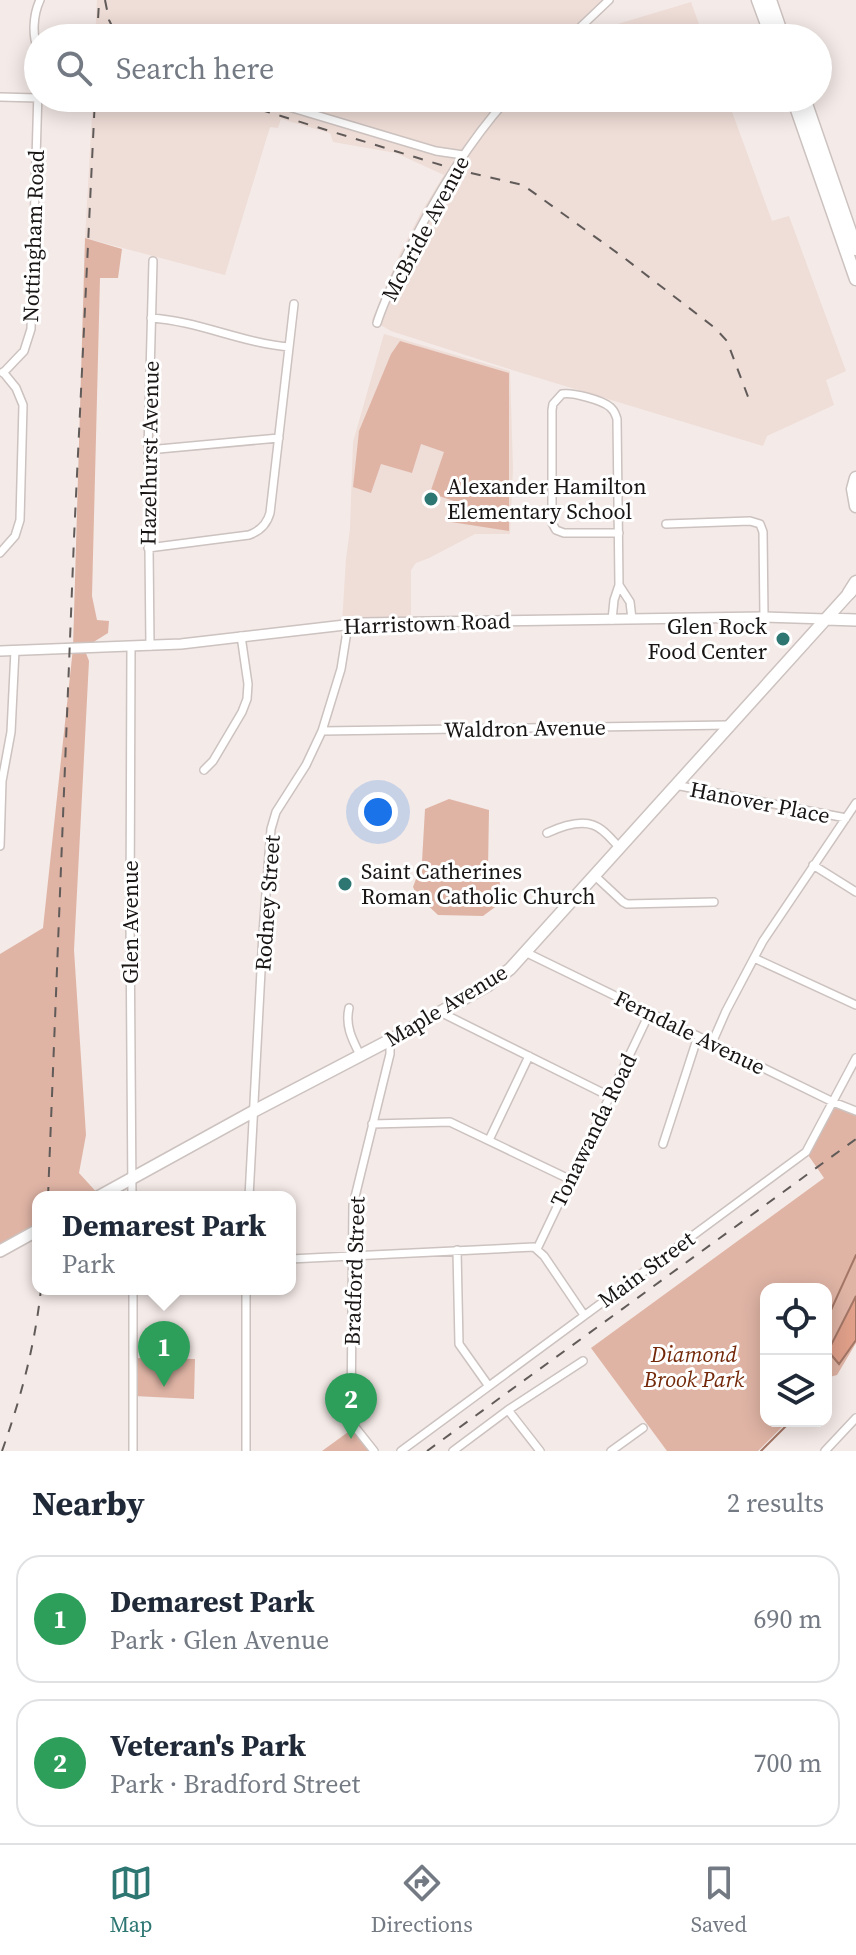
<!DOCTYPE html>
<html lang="en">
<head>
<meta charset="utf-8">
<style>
  :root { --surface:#fff; --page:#f6f6f7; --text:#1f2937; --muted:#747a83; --line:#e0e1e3; --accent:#2d7672 }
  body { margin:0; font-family:"Source Serif 4",serif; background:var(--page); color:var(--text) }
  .controls { position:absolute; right:24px; bottom:24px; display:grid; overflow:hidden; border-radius:16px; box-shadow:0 4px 20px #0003 }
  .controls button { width:72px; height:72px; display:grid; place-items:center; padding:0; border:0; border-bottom:2px solid var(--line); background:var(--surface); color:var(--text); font:40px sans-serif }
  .you { position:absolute; left:378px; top:812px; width:28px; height:28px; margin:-20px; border:6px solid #fff; border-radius:50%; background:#1a73e8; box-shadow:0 0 0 12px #1a73e833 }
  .badge { display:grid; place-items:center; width:52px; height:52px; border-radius:50%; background:var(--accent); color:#fff; font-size:26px; font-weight:700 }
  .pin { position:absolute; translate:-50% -66px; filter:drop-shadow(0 2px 4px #0008) }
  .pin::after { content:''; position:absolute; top:42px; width:28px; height:24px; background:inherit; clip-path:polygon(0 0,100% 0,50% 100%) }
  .popup { position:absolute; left:32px; top:1191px; width:264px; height:104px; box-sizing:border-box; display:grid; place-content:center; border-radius:16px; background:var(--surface); filter:drop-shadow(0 2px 6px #0005); font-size:26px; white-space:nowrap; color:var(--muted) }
  .popup b { font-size:30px; color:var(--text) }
  .popup::after { content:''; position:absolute; left:50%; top:100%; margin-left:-16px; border:16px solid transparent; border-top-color:var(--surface) }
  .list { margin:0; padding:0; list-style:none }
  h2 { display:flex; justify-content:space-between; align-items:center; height:104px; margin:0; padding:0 32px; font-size:34px }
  h2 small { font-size:26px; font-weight:400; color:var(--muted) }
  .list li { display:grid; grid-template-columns:52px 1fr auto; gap:24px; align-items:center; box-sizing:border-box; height:128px; margin:0 16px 16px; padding:0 16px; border:2px solid var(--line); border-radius:24px }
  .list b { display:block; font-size:30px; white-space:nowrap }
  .list p { margin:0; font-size:26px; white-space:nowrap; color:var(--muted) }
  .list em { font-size:26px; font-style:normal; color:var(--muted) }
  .icon { flex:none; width:44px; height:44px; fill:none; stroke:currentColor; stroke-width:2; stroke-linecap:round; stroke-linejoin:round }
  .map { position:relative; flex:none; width:856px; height:1451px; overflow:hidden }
  .search { position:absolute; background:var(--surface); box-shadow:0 4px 20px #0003; left:24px; right:24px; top:24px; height:88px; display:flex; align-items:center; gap:20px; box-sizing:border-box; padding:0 28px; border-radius:44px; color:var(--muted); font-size:30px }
  .sheet { height:392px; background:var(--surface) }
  nav { display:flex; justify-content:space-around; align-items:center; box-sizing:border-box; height:112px; border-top:2px solid var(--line); background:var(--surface); font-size:22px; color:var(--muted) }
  nav a { display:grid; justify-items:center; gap:4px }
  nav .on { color:var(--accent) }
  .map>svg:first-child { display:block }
</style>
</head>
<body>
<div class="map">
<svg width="856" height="1451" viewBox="0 0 856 1451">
  <rect width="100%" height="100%" fill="#f4eae7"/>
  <path fill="#efddd7" d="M97 0H611L563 38H95Z
    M691 2 704 38H591L601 29Z
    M93 98H727L772 221 789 216 846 371 826 380 834 405 767 436 763 446 509 369 391 331 372 320 400 253 422 211 444 175 396 153 333 142 330 133 281 119 278 128 270 127 225 275 85 238Z
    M384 334 510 371 513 469 510 534H475L429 558 416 563 411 570V622L342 625 346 559 350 529 353 442Z"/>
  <path fill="#dfb4a5" d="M85 238 122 249 118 278H100L92 596 97 620 109 621 108 633 84 648 89 661 74 950 86 1135 79 1173 100 1196 38 1197V1230L0 1247V954L43 928 73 648Z
    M400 341 509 373V531L451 522 457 502 430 493 444 452 421 444 412 473 381 464 371 493 353 487 359 431 391 354Z
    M449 799 489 810 488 869 499 873 500 886 510 896 483 916 438 915 417 895 413 887 416 879H421L425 809Z
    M833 1102 856 1112V1343L837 1375 826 1378V1289H766V1421H788L758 1451H667L591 1348 824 1178 806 1152Z
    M134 1358 195 1359 194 1399 134 1396Z
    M355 1427 374 1451H322Z"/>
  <path fill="#df9f89" stroke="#a37666" stroke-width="2" d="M856 1296V1340L839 1364 828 1351Z"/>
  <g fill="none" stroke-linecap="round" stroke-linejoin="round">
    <path stroke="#a37666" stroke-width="2" d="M826 1321 856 1255
      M761 1451 791 1421"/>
    <defs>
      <path id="minor" d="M569 38 609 0
        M38 50C32 35 33 15 40 0
        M0 97 38 98
        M259 98 436 151 463 155
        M151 318C198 321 242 343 289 347
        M377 323C384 301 394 281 404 260 432 202 465 146 508 98
        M3 373 24 351 31 329 38 91
        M148 450 279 438
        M666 524 750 521 760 524 763 532 764 617
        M619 533H564L556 530 552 523V410L553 404 562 394C572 392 602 400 610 407 615 411 615 414 617 419L619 585 630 602 632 619
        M148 548 249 535C260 531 267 524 270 513L294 304
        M0 553 15 536 20 520 23 405 16 388 3 372
        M612 620 614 600 619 585
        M150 646 148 450 153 261
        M131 647 130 921 132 1197
        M322 731 729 725
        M204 770 213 761 242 712 247 699 248 684 241 636
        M675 785 846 818
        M547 833C560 827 579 820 593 825 603 828 612 840 619 847
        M0 846 2 781 11 732 15 650
        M813 865 856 892
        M594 875 623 902 627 904 714 902
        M525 952 833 1102 856 1111
        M754 958 856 1005
        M349 1008C345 1026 352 1039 360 1055
        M440 1012 609 1096
        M712 1043 726 1011 763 941 856 803
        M372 1124 450 1122 569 1179
        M489 1140 529 1056
        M663 1144 698 1036
        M249 1197 263 933 271 829 276 812 306 765 322 731 341 669 348 625
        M537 1249 650 1012
        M457 1250 459 1344 488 1385
        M290 1259 534 1247 544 1256 584 1315
        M133 1289V1451
        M508 1410 540 1451
        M246 1451V1289
        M374 1451 355 1427 351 1416 353 1205 390 1054V1040
        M401 1451 806 1152 856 1058
        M453 1451 508 1410 583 1361
        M611 1451 643 1428
        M825 1451 856 1418"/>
      <path id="tertiary" d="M0 651 181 644 362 623 764 617 826 619"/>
      <path id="primary" d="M826 619 856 620
        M98 1197 254 1111 390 1040 487 986 510 969 853 589
        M0 1251 38 1230"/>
      <path id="trunk" d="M758 0 772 38
        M770 0 783 38
        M793 98 856 279
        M804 98 856 249
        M856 478 853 489 856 506
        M849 593 856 582"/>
    </defs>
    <use href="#minor" stroke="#ccc2bf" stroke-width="10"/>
    <use href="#tertiary" stroke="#ccc2bf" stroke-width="12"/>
    <use href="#primary" stroke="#ccc2bf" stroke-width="14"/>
    <use href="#trunk" stroke="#ccc2bf" stroke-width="15"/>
    <use href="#minor" stroke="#fff" stroke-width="7"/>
    <use href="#tertiary" stroke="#fff" stroke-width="9"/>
    <use href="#primary" stroke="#fff" stroke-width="11"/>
    <use href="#trunk" stroke="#fff" stroke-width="12"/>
    <path stroke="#605b59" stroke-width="2" stroke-dasharray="10 10" stroke-linecap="butt" d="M105 0 109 20 118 38
      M97 38 99 2
      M222 98 454 169 523 185 623 257 715 328 727 341 750 402
      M48 1197 74 538 95 98
      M2 1451C21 1398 35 1345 41 1289
      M427 1451 856 1139"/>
  </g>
  <g fill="#2d7672" stroke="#fff" stroke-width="3">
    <circle cx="431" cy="499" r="8"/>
    <circle cx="783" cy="639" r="8"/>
    <circle cx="345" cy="884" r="8"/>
  </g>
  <g text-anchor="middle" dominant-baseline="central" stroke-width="6" stroke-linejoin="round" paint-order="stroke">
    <g font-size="22" fill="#181514" stroke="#fff">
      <text transform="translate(425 228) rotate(-62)">McBride Avenue</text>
      <text transform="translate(33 236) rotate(-88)">Nottingham Road</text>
      <text transform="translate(149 453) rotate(-89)">Hazelhurst Avenue</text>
      <text transform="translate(427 623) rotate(-2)">Harristown Road</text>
      <text transform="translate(525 728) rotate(-1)">Waldron Avenue</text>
      <text transform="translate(760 802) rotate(11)">Hanover Place</text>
      <text transform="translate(267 903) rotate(-86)">Rodney Street</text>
      <text transform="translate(130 922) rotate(-90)">Glen Avenue</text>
      <text transform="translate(446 1005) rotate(-31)">Maple Avenue</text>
      <text transform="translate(690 1032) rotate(26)">Ferndale Avenue</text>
      <text transform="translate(593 1130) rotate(-64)">Tonawanda Road</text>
      <text transform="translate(646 1269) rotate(-36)">Main Street</text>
      <text transform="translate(354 1271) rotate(-88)">Bradford Street</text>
    </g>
    <g font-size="22" fill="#181514" stroke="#fff" text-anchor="start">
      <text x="447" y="486">Alexander Hamilton<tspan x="447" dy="25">Elementary School</tspan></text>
      <text x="767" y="626" text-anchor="end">Glen Rock<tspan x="767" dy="25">Food Center</tspan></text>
      <text x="361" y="871">Saint Catherines<tspan x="361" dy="25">Roman Catholic Church</tspan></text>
    </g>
    <g font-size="22" font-style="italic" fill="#732809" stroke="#fff">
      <text x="694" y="1354">Diamond<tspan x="694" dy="25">Brook Park</tspan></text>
    </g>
  </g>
</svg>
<div class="controls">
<button><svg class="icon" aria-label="locate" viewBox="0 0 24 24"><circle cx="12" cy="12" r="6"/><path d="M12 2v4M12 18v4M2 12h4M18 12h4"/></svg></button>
<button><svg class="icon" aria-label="layers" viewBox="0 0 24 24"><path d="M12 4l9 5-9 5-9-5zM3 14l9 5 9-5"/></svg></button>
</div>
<div class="you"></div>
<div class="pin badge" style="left:164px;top:1387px;background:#2e9e5b">1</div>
<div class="popup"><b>Demarest Park</b>Park</div>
<div class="pin badge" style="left:351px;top:1439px;background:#2e9e5b">2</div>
<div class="search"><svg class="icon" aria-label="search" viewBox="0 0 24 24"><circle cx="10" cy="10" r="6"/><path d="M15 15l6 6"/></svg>Search here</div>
</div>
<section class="sheet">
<h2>Nearby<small>2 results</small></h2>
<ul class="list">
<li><span class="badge" style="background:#2e9e5b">1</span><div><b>Demarest Park</b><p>Park · Glen Avenue</p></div><em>690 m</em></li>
<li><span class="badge" style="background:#2e9e5b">2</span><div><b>Veteran's Park</b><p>Park · Bradford Street</p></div><em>700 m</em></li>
</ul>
</section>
<nav>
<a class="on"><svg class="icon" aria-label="map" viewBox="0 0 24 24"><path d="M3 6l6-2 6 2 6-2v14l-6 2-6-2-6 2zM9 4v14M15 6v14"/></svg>Map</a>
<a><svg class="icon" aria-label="directions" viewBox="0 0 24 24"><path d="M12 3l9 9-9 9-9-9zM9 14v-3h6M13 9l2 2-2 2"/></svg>Directions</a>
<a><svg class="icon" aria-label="saved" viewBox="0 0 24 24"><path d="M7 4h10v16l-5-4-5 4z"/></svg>Saved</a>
</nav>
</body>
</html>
